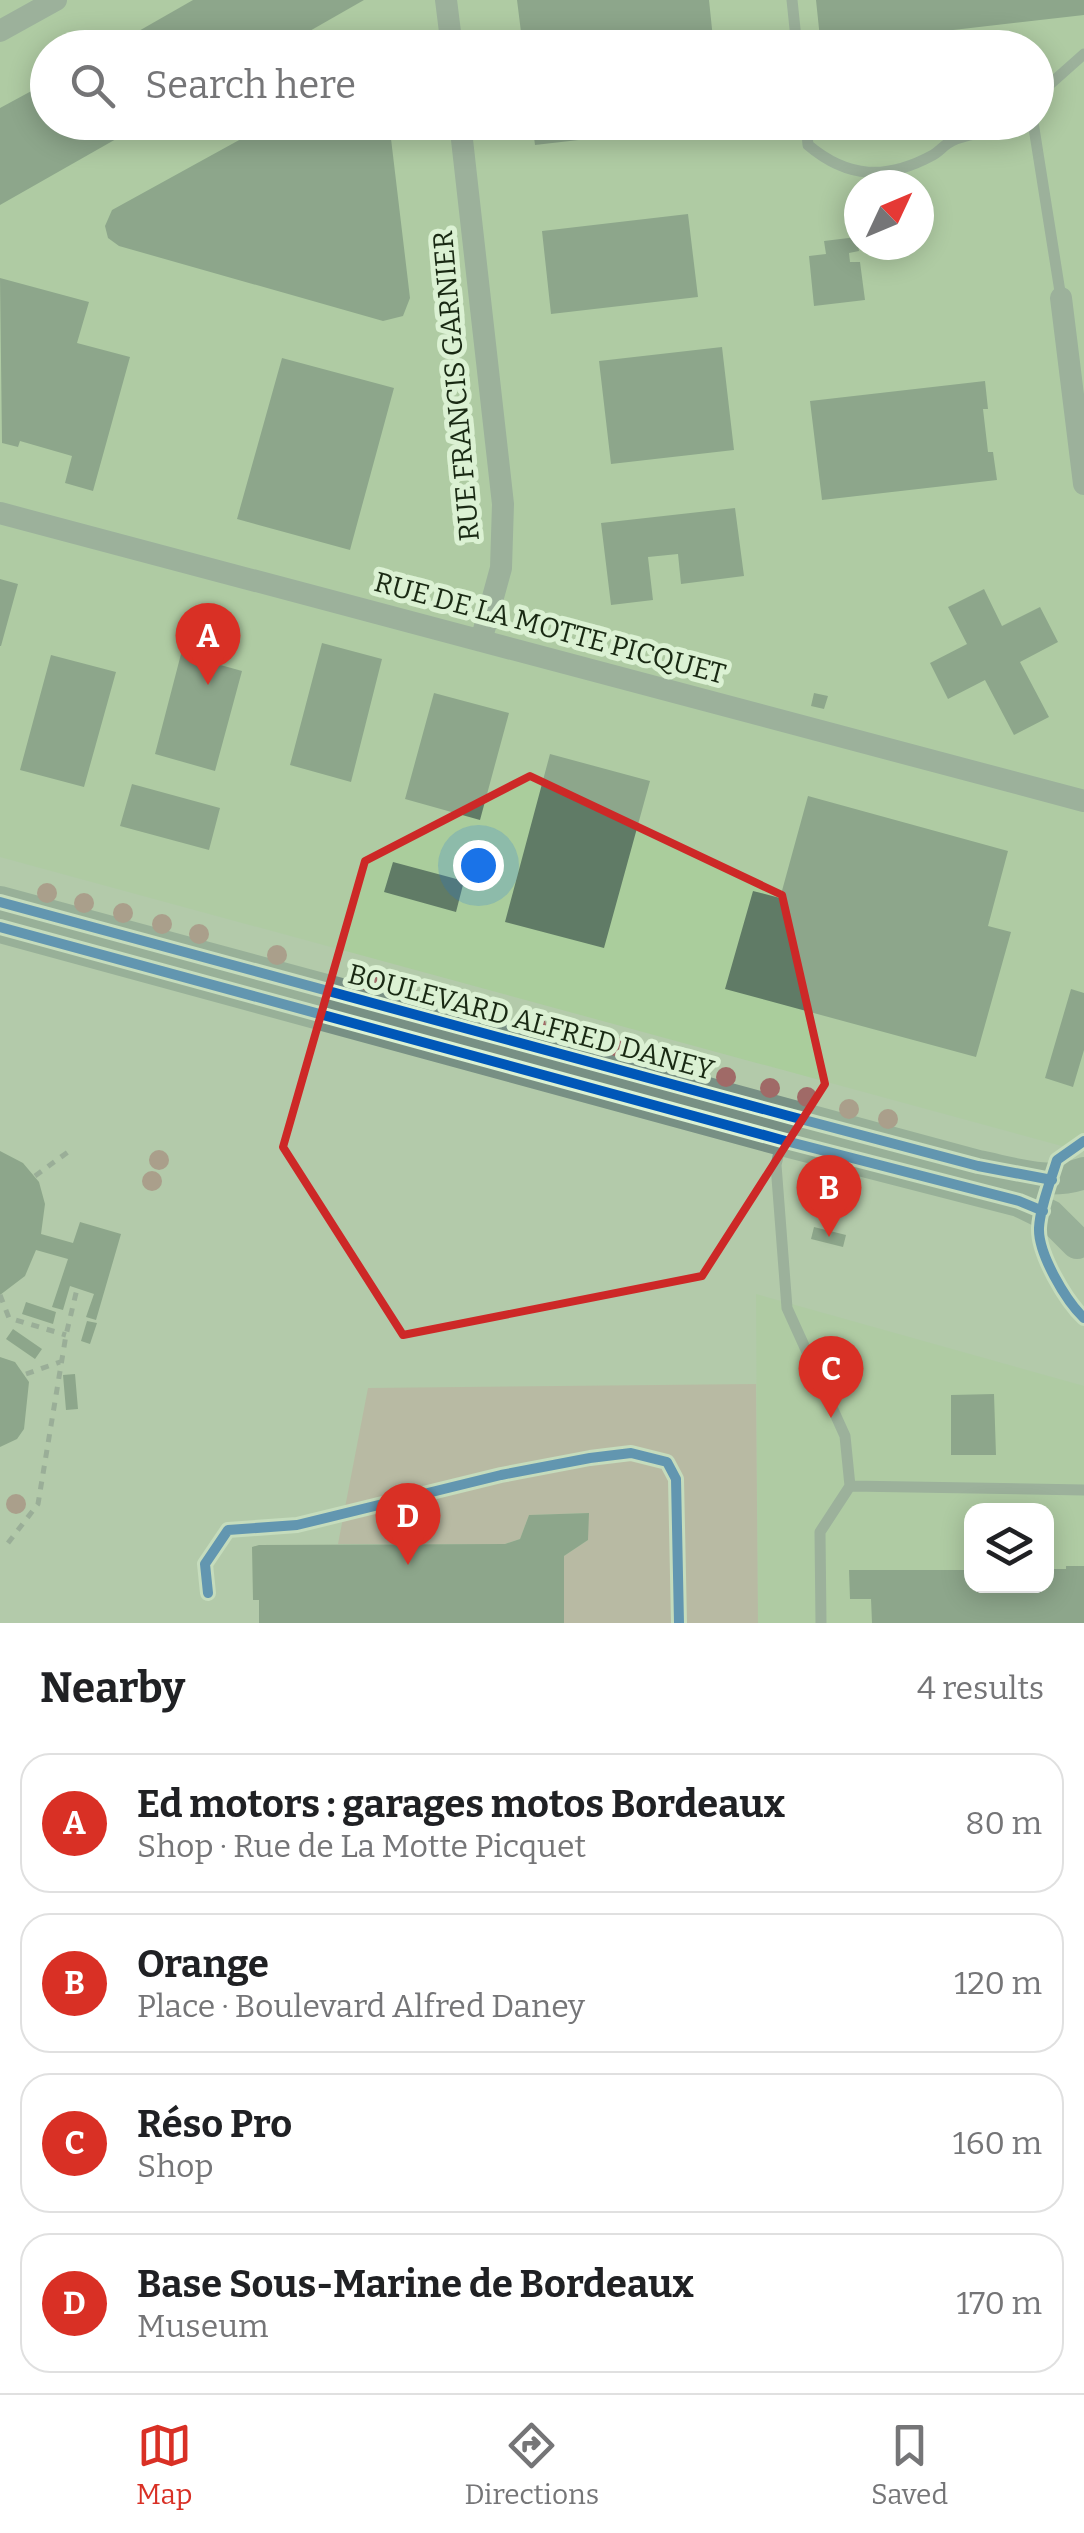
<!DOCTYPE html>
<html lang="en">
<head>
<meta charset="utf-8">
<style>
  :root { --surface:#fff; --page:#f2f2f2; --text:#202124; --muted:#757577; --line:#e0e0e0; --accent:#d93025 }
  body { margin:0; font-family:Bitter,serif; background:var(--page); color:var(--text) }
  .controls { position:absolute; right:30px; bottom:30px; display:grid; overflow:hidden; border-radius:20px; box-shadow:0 5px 25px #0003 }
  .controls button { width:90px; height:90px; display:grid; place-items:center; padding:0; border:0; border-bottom:2px solid var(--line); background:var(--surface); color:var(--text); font:50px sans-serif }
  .compass { position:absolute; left:844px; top:170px; width:90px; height:90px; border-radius:50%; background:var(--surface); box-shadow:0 5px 25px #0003; rotate:46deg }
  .you { position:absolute; left:478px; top:865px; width:35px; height:35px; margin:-25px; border:8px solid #fff; border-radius:50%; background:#1a73e8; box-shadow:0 0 0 15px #1a73e833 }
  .badge { display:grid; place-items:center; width:65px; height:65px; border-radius:50%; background:var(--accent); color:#fff; font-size:32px; font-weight:700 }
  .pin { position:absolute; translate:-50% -82px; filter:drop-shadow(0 2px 5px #0008) }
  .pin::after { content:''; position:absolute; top:52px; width:35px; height:30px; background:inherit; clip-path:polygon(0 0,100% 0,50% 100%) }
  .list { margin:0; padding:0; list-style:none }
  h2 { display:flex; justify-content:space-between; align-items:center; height:130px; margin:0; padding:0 40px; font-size:42px }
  h2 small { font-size:32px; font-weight:400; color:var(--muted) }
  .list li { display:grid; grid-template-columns:65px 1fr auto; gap:30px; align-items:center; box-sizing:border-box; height:140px; margin:0 20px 20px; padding:0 20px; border:2px solid var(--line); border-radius:30px }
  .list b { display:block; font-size:38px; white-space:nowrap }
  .list p { margin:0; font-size:32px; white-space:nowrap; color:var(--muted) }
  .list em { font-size:32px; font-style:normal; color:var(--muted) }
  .icon { flex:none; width:55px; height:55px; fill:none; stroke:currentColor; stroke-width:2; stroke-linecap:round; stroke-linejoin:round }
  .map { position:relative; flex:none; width:1084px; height:1623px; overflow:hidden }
  .search { position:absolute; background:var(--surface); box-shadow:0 5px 25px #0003; left:30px; right:30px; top:30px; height:110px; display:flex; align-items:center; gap:25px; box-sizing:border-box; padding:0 35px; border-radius:55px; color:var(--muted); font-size:38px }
  .sheet { height:770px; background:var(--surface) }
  nav { display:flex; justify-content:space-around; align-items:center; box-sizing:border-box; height:140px; border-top:2px solid var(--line); background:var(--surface); font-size:28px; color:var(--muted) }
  nav a { display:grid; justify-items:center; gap:5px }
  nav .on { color:var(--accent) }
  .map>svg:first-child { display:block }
</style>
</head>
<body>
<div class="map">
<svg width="1084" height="1623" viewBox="0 0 1084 1623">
  <rect width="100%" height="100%" fill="#b3caaa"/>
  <path fill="#aacd9c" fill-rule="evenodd" d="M0 0H1084V1152L0 857ZM48 48H1036V122H48ZM859 185H919V245H859Z
    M756 1294 1084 1386V1623H758ZM972 1510H1046V1586H972Z"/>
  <path fill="#bfa79b" d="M756 1384 758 1623H564V1556L588 1540V1513L529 1515 520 1539 505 1544H338L368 1388Z"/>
  <path fill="#607b66" d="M193 0H364L280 48H109Z
    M517 0H709L714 48H523Z
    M816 0H1084V15L910 35 911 48H821Z
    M48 82V122H146L0 205V108Z
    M272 122H389L410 298 403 316 383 321 119 246 108 238 105 226 112 210Z
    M532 122H709V125L535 145Z
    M688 214 698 297 551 314 542 231Z
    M857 237 859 251 849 253 850 262H860L865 300 814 306 809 256 826 254 824 241Z
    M0 278 89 302 77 343 130 357 93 491 65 483 72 456 20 441 18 447 2 443Z
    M722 347 734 450 611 464 599 361Z
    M282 358 394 388 350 550 237 519Z
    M985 381 988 409H983L988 452H993L997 480 822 500 810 401Z
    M735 508 744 576 681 584 678 554 648 557 653 600 611 605 601 523Z
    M0 579 18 584 1 646H0Z
    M984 589 1002 626 1040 607 1058 642 1020 662 1049 717 1014 735 985 680 948 699 930 663 967 644 948 607Z
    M322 643 382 659 351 782 290 765Z
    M181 654 242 671 215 771 155 754Z
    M51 655 116 672 84 787 20 770Z
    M434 693 509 713 480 820 405 799Z
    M814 693 828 696 824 709 811 706Z
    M550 754 650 781 604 948 505 922Z
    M132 784 220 808 209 850 120 826Z
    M808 796 1008 851 988 926 1011 932 976 1057 725 989 753 891 780 898Z
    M393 862 464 881 456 912 384 892Z
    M1071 989 1084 993V1050L1073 1087 1045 1078Z
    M0 1151 23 1163 39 1182 45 1204 41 1234 73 1243 80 1222 121 1234 96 1320 86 1317 94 1294 70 1286 63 1310 52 1307 68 1259 36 1250 25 1276 0 1295Z
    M814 1227 846 1235 843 1247 811 1239Z
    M26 1302 56 1312 53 1324 22 1314Z
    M87 1321 97 1323 90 1344 81 1341Z
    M13 1329 42 1349 35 1359 6 1339Z
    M0 1357 15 1362 29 1382 24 1429 17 1439 0 1447Z
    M75 1374 78 1409 66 1410 63 1375Z
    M994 1394 996 1455H951V1395Z
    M589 1513 588 1540 564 1556V1623H259V1600H253L252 1547 259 1545 505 1544 520 1539 529 1515Z
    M1066 1566H1084V1623H872L871 1599H850L849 1570H972V1586H1046V1569H1066Z"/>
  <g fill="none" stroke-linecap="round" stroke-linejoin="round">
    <path stroke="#7d8d83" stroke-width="5" stroke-dasharray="8 8" stroke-linecap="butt" d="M35 1176 72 1149
      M0 1295 9 1318 66 1335
      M26 1374 60 1362
      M8 1543 38 1504 66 1335 77 1289"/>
    <path stroke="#80938b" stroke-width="11" d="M792 0 797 48
      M1036 108 1048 86 1084 54
      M806 122 808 145C848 179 887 180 933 155 940 151 945 144 952 141 973 130 1000 134 1021 122
      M1033 122 1061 298
      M781 1144 776 1165 787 1308 845 1436 850 1486 820 1532 821 1623
      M850 1486 1084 1490"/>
    <path stroke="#80938b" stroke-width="22" d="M446 0 452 48
      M0 31 56 0
      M460 122 503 504 501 568 481 641
      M1061 298 1084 484
      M0 513 1084 801"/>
    <path stroke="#789084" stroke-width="32" d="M0 902 978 1166C1014 1173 1049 1186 1084 1173
      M0 927 782 1140 1019 1201 1050 1216 1077 1243"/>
    <defs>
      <path id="cycleway" d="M0 902 789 1116 978 1166 1052 1180
        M0 927 782 1140 1019 1201 1043 1211
        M1084 1141 1057 1160C1051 1180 1040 1207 1039 1228 1038 1254 1066 1301 1084 1318
        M208 1593 205 1564 228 1530 297 1525 501 1475 590 1458 631 1453 667 1462 676 1479 679 1623"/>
    </defs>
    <use href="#cycleway" stroke="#dbf1d3" stroke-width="16"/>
    <use href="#cycleway" stroke="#0057b8" stroke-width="10"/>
  </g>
  <g fill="#a06a67">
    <circle cx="47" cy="893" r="10"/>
    <circle cx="84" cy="903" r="10"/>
    <circle cx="123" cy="913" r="10"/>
    <circle cx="162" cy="924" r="10"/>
    <circle cx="199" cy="934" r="10"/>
    <circle cx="277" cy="955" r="10"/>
    <circle cx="368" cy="981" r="10"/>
    <circle cx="407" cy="991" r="10"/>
    <circle cx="495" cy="1014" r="10"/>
    <circle cx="536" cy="1025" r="10"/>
    <circle cx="578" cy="1036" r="10"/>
    <circle cx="615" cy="1046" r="10"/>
    <circle cx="651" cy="1056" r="10"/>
    <circle cx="688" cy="1066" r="10"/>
    <circle cx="726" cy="1077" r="10"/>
    <circle cx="770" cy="1088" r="10"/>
    <circle cx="807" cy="1097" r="10"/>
    <circle cx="849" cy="1109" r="10"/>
    <circle cx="888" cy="1119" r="10"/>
    <circle cx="159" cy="1160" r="10"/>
    <circle cx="152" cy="1181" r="10"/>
    <circle cx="16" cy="1504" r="10"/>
  </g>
  <path d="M0 0H1084V1623H0ZM530 776 782 895 825 1084 702 1276 403 1335 283 1147 365 861Z" fill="#b3caaa" fill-opacity=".55" fill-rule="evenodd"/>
  <path fill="none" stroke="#cd2827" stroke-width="8" stroke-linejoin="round" d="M530 776 782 895 825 1084 702 1276 403 1335 283 1147 365 861Z"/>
  <g text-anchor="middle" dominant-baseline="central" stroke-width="10" stroke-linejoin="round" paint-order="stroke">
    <g font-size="28" fill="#192913" stroke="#dbf1d3">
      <text transform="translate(456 386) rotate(-95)">RUE FRANCIS GARNIER</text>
      <text transform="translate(550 628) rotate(15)">RUE DE LA MOTTE PICQUET</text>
      <text transform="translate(531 1022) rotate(15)">BOULEVARD ALFRED DANEY</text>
    </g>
  </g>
</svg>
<div class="controls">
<button><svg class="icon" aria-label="layers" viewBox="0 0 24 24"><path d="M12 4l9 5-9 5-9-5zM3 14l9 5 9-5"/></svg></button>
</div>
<svg class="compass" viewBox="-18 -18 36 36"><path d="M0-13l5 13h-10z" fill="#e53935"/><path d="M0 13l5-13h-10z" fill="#757577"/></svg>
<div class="you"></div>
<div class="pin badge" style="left:208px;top:685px">A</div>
<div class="pin badge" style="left:829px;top:1237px">B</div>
<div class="pin badge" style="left:831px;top:1418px">C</div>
<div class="pin badge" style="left:408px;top:1565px">D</div>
<div class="search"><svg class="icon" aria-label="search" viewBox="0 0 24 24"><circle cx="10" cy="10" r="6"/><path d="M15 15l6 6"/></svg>Search here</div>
</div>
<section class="sheet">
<h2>Nearby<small>4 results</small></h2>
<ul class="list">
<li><span class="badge">A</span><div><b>Ed motors : garages motos Bordeaux</b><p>Shop · Rue de La Motte Picquet</p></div><em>80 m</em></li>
<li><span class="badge">B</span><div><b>Orange</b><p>Place · Boulevard Alfred Daney</p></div><em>120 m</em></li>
<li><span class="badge">C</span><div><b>Réso Pro</b><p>Shop</p></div><em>160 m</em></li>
<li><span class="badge">D</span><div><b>Base Sous-Marine de Bordeaux</b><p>Museum</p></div><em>170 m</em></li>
</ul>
</section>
<nav>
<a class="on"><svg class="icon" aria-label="map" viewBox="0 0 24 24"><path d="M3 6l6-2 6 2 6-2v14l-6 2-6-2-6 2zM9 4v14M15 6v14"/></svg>Map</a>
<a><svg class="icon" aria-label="directions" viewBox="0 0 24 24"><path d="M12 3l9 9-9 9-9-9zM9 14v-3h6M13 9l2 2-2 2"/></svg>Directions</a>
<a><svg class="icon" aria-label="saved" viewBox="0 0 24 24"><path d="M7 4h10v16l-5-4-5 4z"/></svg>Saved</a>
</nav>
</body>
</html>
